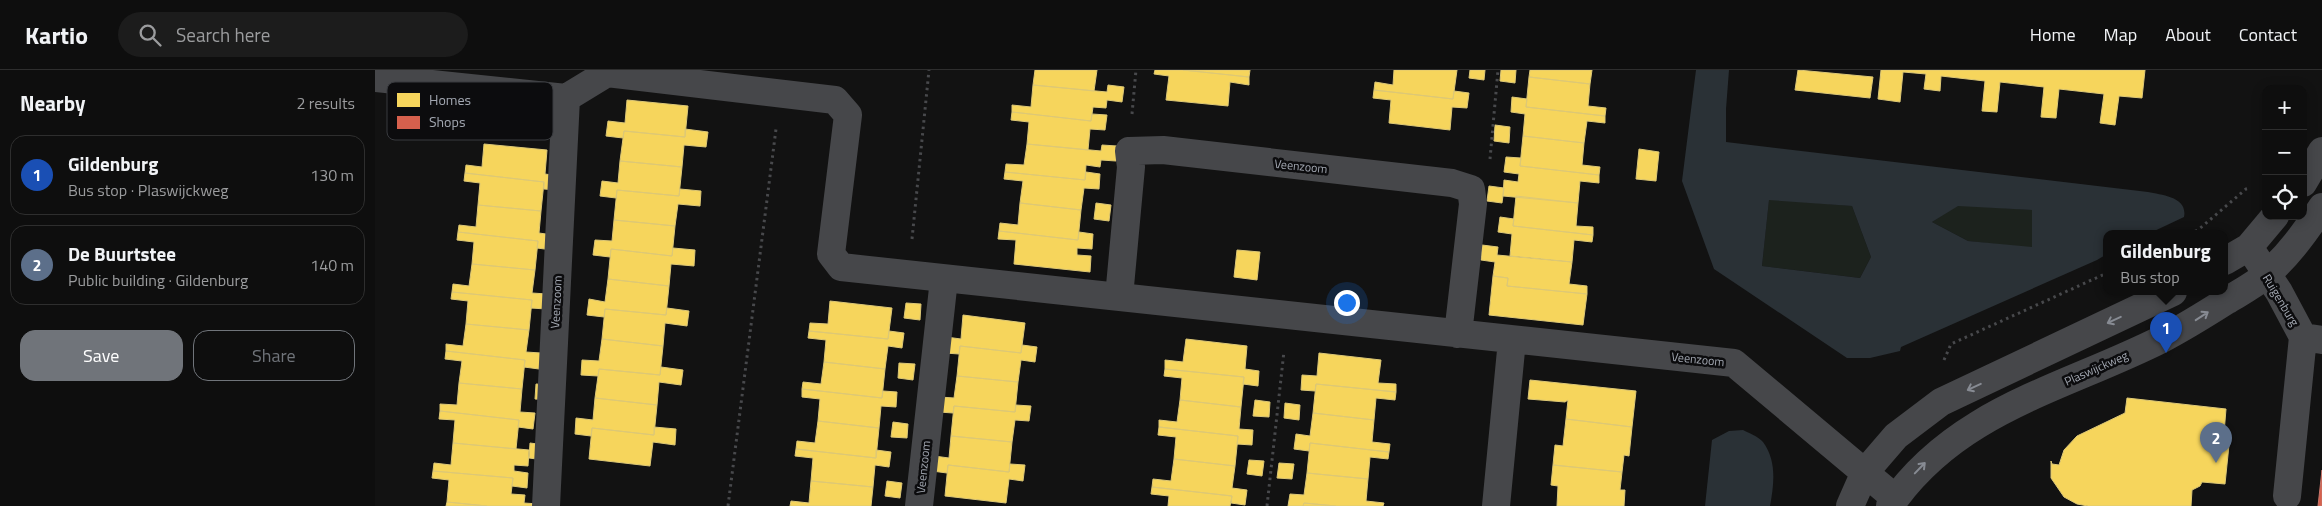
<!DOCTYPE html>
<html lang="en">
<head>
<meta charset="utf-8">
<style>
  :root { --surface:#0e0e0e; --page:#1c1c1c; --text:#f1f3f6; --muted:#9b9c9e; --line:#2e2e2e; --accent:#70747a }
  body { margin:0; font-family:"Titillium Web",sans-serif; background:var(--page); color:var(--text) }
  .controls { position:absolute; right:15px; top:15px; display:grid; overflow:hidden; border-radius:10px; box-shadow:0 2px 12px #0003 }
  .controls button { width:45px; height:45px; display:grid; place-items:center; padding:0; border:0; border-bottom:1px solid var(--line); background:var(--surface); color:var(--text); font:25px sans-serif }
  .you { position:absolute; left:971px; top:232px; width:18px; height:18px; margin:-12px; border:4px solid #fff; border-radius:50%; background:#1a73e8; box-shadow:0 0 0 8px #1a73e833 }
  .badge { display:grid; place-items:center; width:32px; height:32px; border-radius:50%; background:var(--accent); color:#fff; font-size:16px; font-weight:700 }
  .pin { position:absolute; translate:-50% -41px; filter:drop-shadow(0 1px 2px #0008) }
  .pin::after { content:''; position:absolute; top:26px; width:18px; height:15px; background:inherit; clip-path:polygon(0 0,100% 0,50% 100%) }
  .popup { position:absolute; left:1728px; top:160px; width:125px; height:65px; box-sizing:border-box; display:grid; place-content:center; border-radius:10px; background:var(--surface); filter:drop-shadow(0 1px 4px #0005); font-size:16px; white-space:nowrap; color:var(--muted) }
  .popup b { font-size:19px; color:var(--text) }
  .popup::after { content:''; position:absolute; left:50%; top:100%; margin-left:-10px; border:10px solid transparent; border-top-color:var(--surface) }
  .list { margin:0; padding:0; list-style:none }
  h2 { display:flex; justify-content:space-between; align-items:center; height:65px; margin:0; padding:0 20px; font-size:21px }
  h2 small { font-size:16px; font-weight:400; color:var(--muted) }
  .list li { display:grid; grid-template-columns:32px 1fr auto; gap:15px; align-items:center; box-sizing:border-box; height:80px; margin:0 10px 10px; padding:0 10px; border:1px solid var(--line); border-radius:15px }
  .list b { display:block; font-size:19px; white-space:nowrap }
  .list p { margin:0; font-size:16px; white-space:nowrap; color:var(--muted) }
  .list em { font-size:16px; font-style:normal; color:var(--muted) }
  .actions { display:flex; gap:10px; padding:15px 20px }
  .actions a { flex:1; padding:11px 0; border:1px solid var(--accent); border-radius:15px; text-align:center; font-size:18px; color:var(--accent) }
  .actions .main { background:var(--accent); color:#fff }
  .icon { flex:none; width:28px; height:28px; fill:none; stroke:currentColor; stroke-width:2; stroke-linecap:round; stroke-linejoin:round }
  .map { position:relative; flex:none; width:1947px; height:436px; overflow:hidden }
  header { display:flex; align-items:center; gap:30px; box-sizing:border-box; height:70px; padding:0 25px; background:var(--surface); border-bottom:1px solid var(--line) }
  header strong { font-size:24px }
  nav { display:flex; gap:28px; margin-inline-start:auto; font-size:18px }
  .search { width:350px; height:45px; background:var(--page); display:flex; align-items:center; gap:12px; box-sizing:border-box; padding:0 18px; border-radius:28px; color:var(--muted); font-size:19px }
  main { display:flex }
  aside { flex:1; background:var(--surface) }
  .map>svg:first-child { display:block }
</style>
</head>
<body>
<header>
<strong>Kartio</strong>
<div class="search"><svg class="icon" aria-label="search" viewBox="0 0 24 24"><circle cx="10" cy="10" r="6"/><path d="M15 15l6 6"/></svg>Search here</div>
<nav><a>Home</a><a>Map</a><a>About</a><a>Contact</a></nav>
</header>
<main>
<aside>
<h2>Nearby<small>2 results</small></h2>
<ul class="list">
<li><span class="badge" style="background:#1a4fb4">1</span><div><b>Gildenburg</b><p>Bus stop · Plaswijckweg</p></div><em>130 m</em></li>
<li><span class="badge" style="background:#5c6f8a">2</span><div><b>De Buurtstee</b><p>Public building · Gildenburg</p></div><em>140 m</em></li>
</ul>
<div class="actions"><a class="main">Save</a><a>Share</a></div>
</aside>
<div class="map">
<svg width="1947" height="436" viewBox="0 0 1947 436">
  <rect width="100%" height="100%" fill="#121212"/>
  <path fill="#1c221d" d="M1394 129 1477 136 1496 187 1485 208 1387 196Z
    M1583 135 1657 140V178L1593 171 1557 152Z"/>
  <path fill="#2a3136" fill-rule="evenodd" d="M1321 0H1354L1351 39V72L1773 122C1787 125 1813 127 1809 147L1773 164H1732V184L1722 190 1526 277 1525 281 1495 288H1472L1339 199 1307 111ZM1394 130 1477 136 1496 187 1485 208 1387 196ZM1583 136 1657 140V177L1593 171 1557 152Z
    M1368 360C1374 363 1384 367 1388 372 1402 391 1399 414 1395 436H1330L1337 370 1354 361Z"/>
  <path fill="#f6d55c" stroke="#ddc876" d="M660 0H722L719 21 658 15Z
    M780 0H808L874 7V15L855 12 853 36 791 30 794 6 779 4Z
    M808 0H875L874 7Z
    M1019 0H1082L1078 29 999 20 1000 12 1018 15Z
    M1095 0H1110L1109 10 1094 8Z
    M1126 0H1141L1140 13 1125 11Z
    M1155 0H1217L1215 14 1154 7Z
    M1423 0 1498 7 1495 28 1420 20Z
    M1506 0H1770L1767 28 1744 26 1740 55 1725 53 1729 24 1684 19 1681 48 1666 47 1669 17 1625 12 1622 42 1607 41 1610 11 1566 6 1565 21 1549 19 1551 4 1528 2 1525 32 1503 29Z
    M1154 7 1215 14 1213 36 1231 38 1230 46 1151 37Z
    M658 15 732 22 733 15 749 17 747 32 732 30 731 38 718 37 716 51 637 42V35L656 37Z
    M999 20 1078 29 1079 21 1094 23 1092 38 1077 37 1075 60 1014 53 1016 30 998 28Z
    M1137 27 1152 29 1151 37 1230 46V53L1212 51 1209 73 1148 66 1150 44 1136 42Z
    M252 30 313 36 310 67 249 61 248 68 231 66 233 51 250 53Z
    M637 42 716 51 717 44 732 45 730 60 715 59 713 80 652 74 654 52 636 50Z
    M1120 55 1135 57 1134 73 1119 71Z
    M310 59 333 62 331 77 309 75 307 97 245 91 249 61 310 67Z
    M1148 66 1209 73 1207 95 1225 97 1224 105 1145 96Z
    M109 74 172 80 170 104 184 106 183 120 169 119V112L90 103 91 95 107 97Z
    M652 74 726 81 727 75 742 76 741 91 726 90 725 97 711 95 710 110 630 102 631 94 649 95Z
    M1264 79 1284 82 1281 111 1261 109Z
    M1131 87 1146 88 1145 96 1224 105V113L1205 111 1203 133 1128 126 1129 110 1143 112 1144 104 1129 102Z
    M245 91 307 97 304 126 242 120 241 128 225 126 227 111 243 113Z
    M630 102 710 110 711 102 725 104 724 119 709 118 706 140 645 133 648 111 629 109Z
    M90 103 169 112 166 141 103 135 105 113 89 111Z
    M1114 116 1129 118 1127 133 1112 131Z
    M305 119 326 121 325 136 303 134 300 156 239 150 242 120 304 126Z
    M1141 126 1203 133 1201 156 1218 157V165L1138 156Z
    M645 133 706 140 703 170 624 161 625 153 643 155Z
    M721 133 736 135 734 151 719 149Z
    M103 135 166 141 164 163 178 165 177 180 162 178 163 171 83 162 84 155 101 157Z
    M1125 147 1139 149 1138 156 1218 165 1217 172 1199 170 1197 192 1135 186 1137 164 1123 162Z
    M239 150 300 156 297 186 236 179 235 187 218 185 220 170 237 171Z
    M624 161 703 170 704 162 718 164 717 179 702 178V185L716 186 715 202 639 194 641 170 623 169Z
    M83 162 163 171 160 200 97 194 99 172 82 170Z
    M1107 175 1123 177 1122 185 1197 192 1194 214 1212 216V224L1132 216 1133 208 1118 206 1120 192 1106 190Z
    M298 178 320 180 319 196 296 194 294 216 233 209 236 179 297 186Z
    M862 180 885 182 882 210 859 207Z
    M97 194 160 200 157 223 172 224 171 239 156 238 157 230 77 222 78 214 94 216Z
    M1118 206 1133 208 1132 216 1212 224 1208 255 1114 245Z
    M233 209 294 216 291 245 230 239 229 247 212 245 214 229 230 232Z
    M77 222 157 230 154 260 91 254 93 231 76 229Z
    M455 231 517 238 513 269 434 261 435 253 453 254Z
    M531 233 546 234 545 250 529 248Z
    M292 238 314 241 312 256 290 253 288 276 227 269 230 239 291 245Z
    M588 245 650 253 646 283 585 276 584 284 570 283 571 267 586 269Z
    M91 254 154 260 151 282 166 283 164 299 149 297 150 290 71 281V274L88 276Z
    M434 261 513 269 514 261 529 263 527 278 513 276 510 299 449 292 451 270 433 268Z
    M227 269 288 276 285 305 224 299 223 306 206 305 207 290 224 291Z
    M811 269 872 276 870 299 884 301 883 316 868 314 869 307 790 299V290L808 292Z
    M647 275 662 277 660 292 646 290 643 312 582 306 585 276 646 283Z
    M71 281 150 290 147 319 84 313 87 291 70 289Z
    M944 283 1006 290 1003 313 1021 314V322L941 314 940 321 926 320 927 305 942 306Z
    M449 292 510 299 507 328 427 319 428 312 446 314Z
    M524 293 540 294 538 310 523 308Z
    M286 297 308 300 306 315 284 312 282 335 220 328 224 299 285 305Z
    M790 299 869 307 866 337 805 330 807 308 789 306Z
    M582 306 643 312 640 342 579 336 578 343 564 342 565 327 579 328Z
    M1155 310 1261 321 1257 357 1191 349 1193 330 1190 332 1153 329Z
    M84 313 147 319 145 342 160 343 158 359 143 357 144 350 65 341V334L82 335Z
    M161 314 177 315 175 330 160 329Z
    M941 314 1021 322 1020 330 1001 328 999 350 938 343Z
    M427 319 507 328 508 321 522 322 521 337 506 336 504 358 443 351 445 329 427 327Z
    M220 328 282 335 279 365 217 358 216 366 200 364 201 348 218 350Z
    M1752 328 1851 339 1848 375H1854L1850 414 1827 412 1825 416 1817 420 1816 436H1713L1702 434 1689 427 1676 408V391L1677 394 1684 395 1689 380 1702 366 1750 343Z
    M805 330 866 337 864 359 878 360 877 375 862 374 863 366 784 357V350L802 352Z
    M880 330 895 332 894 347 878 346Z
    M910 333 925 335 924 350 909 348Z
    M641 335 656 336 654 351 640 350 637 372 576 366 579 336 640 342Z
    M65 341 144 350 141 379 78 373 80 350 64 349Z
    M938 343 999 350 997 372 1015 374 1014 382 935 373 934 381 919 379 921 364 935 366Z
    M1191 349 1257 357 1254 386 1249 385 1247 402 1178 395 1180 375 1188 376Z
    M443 351 504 358 501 388 421 379 422 371 440 373Z
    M518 352 533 354 532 368 516 367Z
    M279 357 301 359 300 375 278 372 275 396 214 389 217 358 279 365Z
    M784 357 863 366 860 396 799 389 801 367 783 365Z
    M576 366 637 372 634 402 573 395 572 403 557 401 559 386 574 388Z
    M78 373 154 380 153 396 139 395V401L153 403 152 418 137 416 138 408 58 401 59 393 76 395Z
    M155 373 170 375 169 390 154 388Z
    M935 373 1014 382 1013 389 995 387 993 409 932 403Z
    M421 379 501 388V380L516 382 514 397 500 395 498 417 436 411 438 388 420 386Z
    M799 389 860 396 857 418 872 420 870 435 856 433 857 426 777 417 778 409 796 411Z
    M874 390 889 391 887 406 872 404Z
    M904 393 919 394 917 409 902 408Z
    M635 394 650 395 648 411 634 409 631 433 570 426 573 395 634 402Z
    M1178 395 1247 402 1245 420H1250L1249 436H1182L1183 416 1176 415Z
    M58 401 138 408 136 424 150 425 149 433 164 434V436H112L72 432 74 410 57 408Z
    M932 403 993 409 991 431 1009 433 1008 436H961L929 433 928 436H913L915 424 929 425Z
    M436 411 498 417 496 436H415L416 431 434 433Z
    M512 411 527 413 525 428 510 426Z
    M777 417 857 426 855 436H793L794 426 776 424Z
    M72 432 112 436H71Z
    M929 433 961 436H928Z"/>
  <path fill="#d6604d" stroke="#c7766b" d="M1947 400V436H1943Z"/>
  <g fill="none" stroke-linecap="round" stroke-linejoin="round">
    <path stroke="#48494c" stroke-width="3" stroke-dasharray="2.5 4" stroke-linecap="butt" d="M757 44 761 0
      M1115 89 1123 0
      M1814 164 1823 160 1871 119 1875 118
      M537 169 554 0
      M1569 290 1576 274 1732 203
      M353 436 401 59
      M892 436 909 281"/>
    <path stroke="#46474a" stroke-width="28" d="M0 8 191 28 232 3 460 30 473 45 456 184 466 197 1359 293 1520 428
      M1928 113 1947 81
      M1874 177 1904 222 1928 267 1947 270
      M1850 191 1874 177 1900 146
      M744 227 756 97 754 81 788 80 1077 113 1096 119 1098 134 1083 264
      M1912 426 1928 267
      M171 436 191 28
      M544 436 569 209
      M1121 436 1137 270
      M1475 436 1490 402 1521 366 1566 332 1798 222
      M1515 436C1581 340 1687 319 1785 270 1808 258 1829 245 1851 231 1864 223 1880 215 1892 204 1914 185 1931 161 1947 137"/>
  </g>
  <defs><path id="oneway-shaft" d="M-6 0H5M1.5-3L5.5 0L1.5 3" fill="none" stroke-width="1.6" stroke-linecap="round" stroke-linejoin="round" transform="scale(1.25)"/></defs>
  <g stroke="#878b93">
    <use href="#oneway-shaft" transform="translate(1827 246) rotate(-33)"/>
    <use href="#oneway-shaft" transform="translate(1739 250) rotate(155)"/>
    <use href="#oneway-shaft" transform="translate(1599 317) rotate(155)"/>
    <use href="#oneway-shaft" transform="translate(1545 398) rotate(-46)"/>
  </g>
  <g text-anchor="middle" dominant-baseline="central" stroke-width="5" stroke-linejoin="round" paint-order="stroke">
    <g font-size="12" fill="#a3a8b2" stroke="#0c0c0e">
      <text transform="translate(926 96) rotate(6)">Veenzoom</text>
      <text transform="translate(1906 230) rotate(59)">Ruigenburg</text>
      <text transform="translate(181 232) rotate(-87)">Veenzoom</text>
      <text transform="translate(1323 289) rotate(6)">Veenzoom</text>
      <text transform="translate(1721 298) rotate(-24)">Plaswijckweg</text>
      <text transform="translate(548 397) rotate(-84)">Veenzoom</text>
    </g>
  </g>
  <rect x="12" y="12" width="166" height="58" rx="8" fill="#0c0c0e" stroke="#393b3f" stroke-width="1"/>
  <rect x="22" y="23" width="23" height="14" fill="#f6d55c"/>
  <rect x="22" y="46" width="23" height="13" fill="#d6604d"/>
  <g font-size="14" fill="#a3a8b2">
    <text x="54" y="35">Homes</text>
    <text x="54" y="57">Shops</text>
  </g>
</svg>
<div class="controls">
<button>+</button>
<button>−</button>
<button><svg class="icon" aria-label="locate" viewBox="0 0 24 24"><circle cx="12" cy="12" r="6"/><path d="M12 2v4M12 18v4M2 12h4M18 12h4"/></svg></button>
</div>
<div class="you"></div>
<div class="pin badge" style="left:1791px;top:283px;background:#1a4fb4">1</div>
<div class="popup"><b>Gildenburg</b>Bus stop</div>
<div class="pin badge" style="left:1841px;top:393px;background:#5c6f8a">2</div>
</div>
</main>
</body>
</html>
